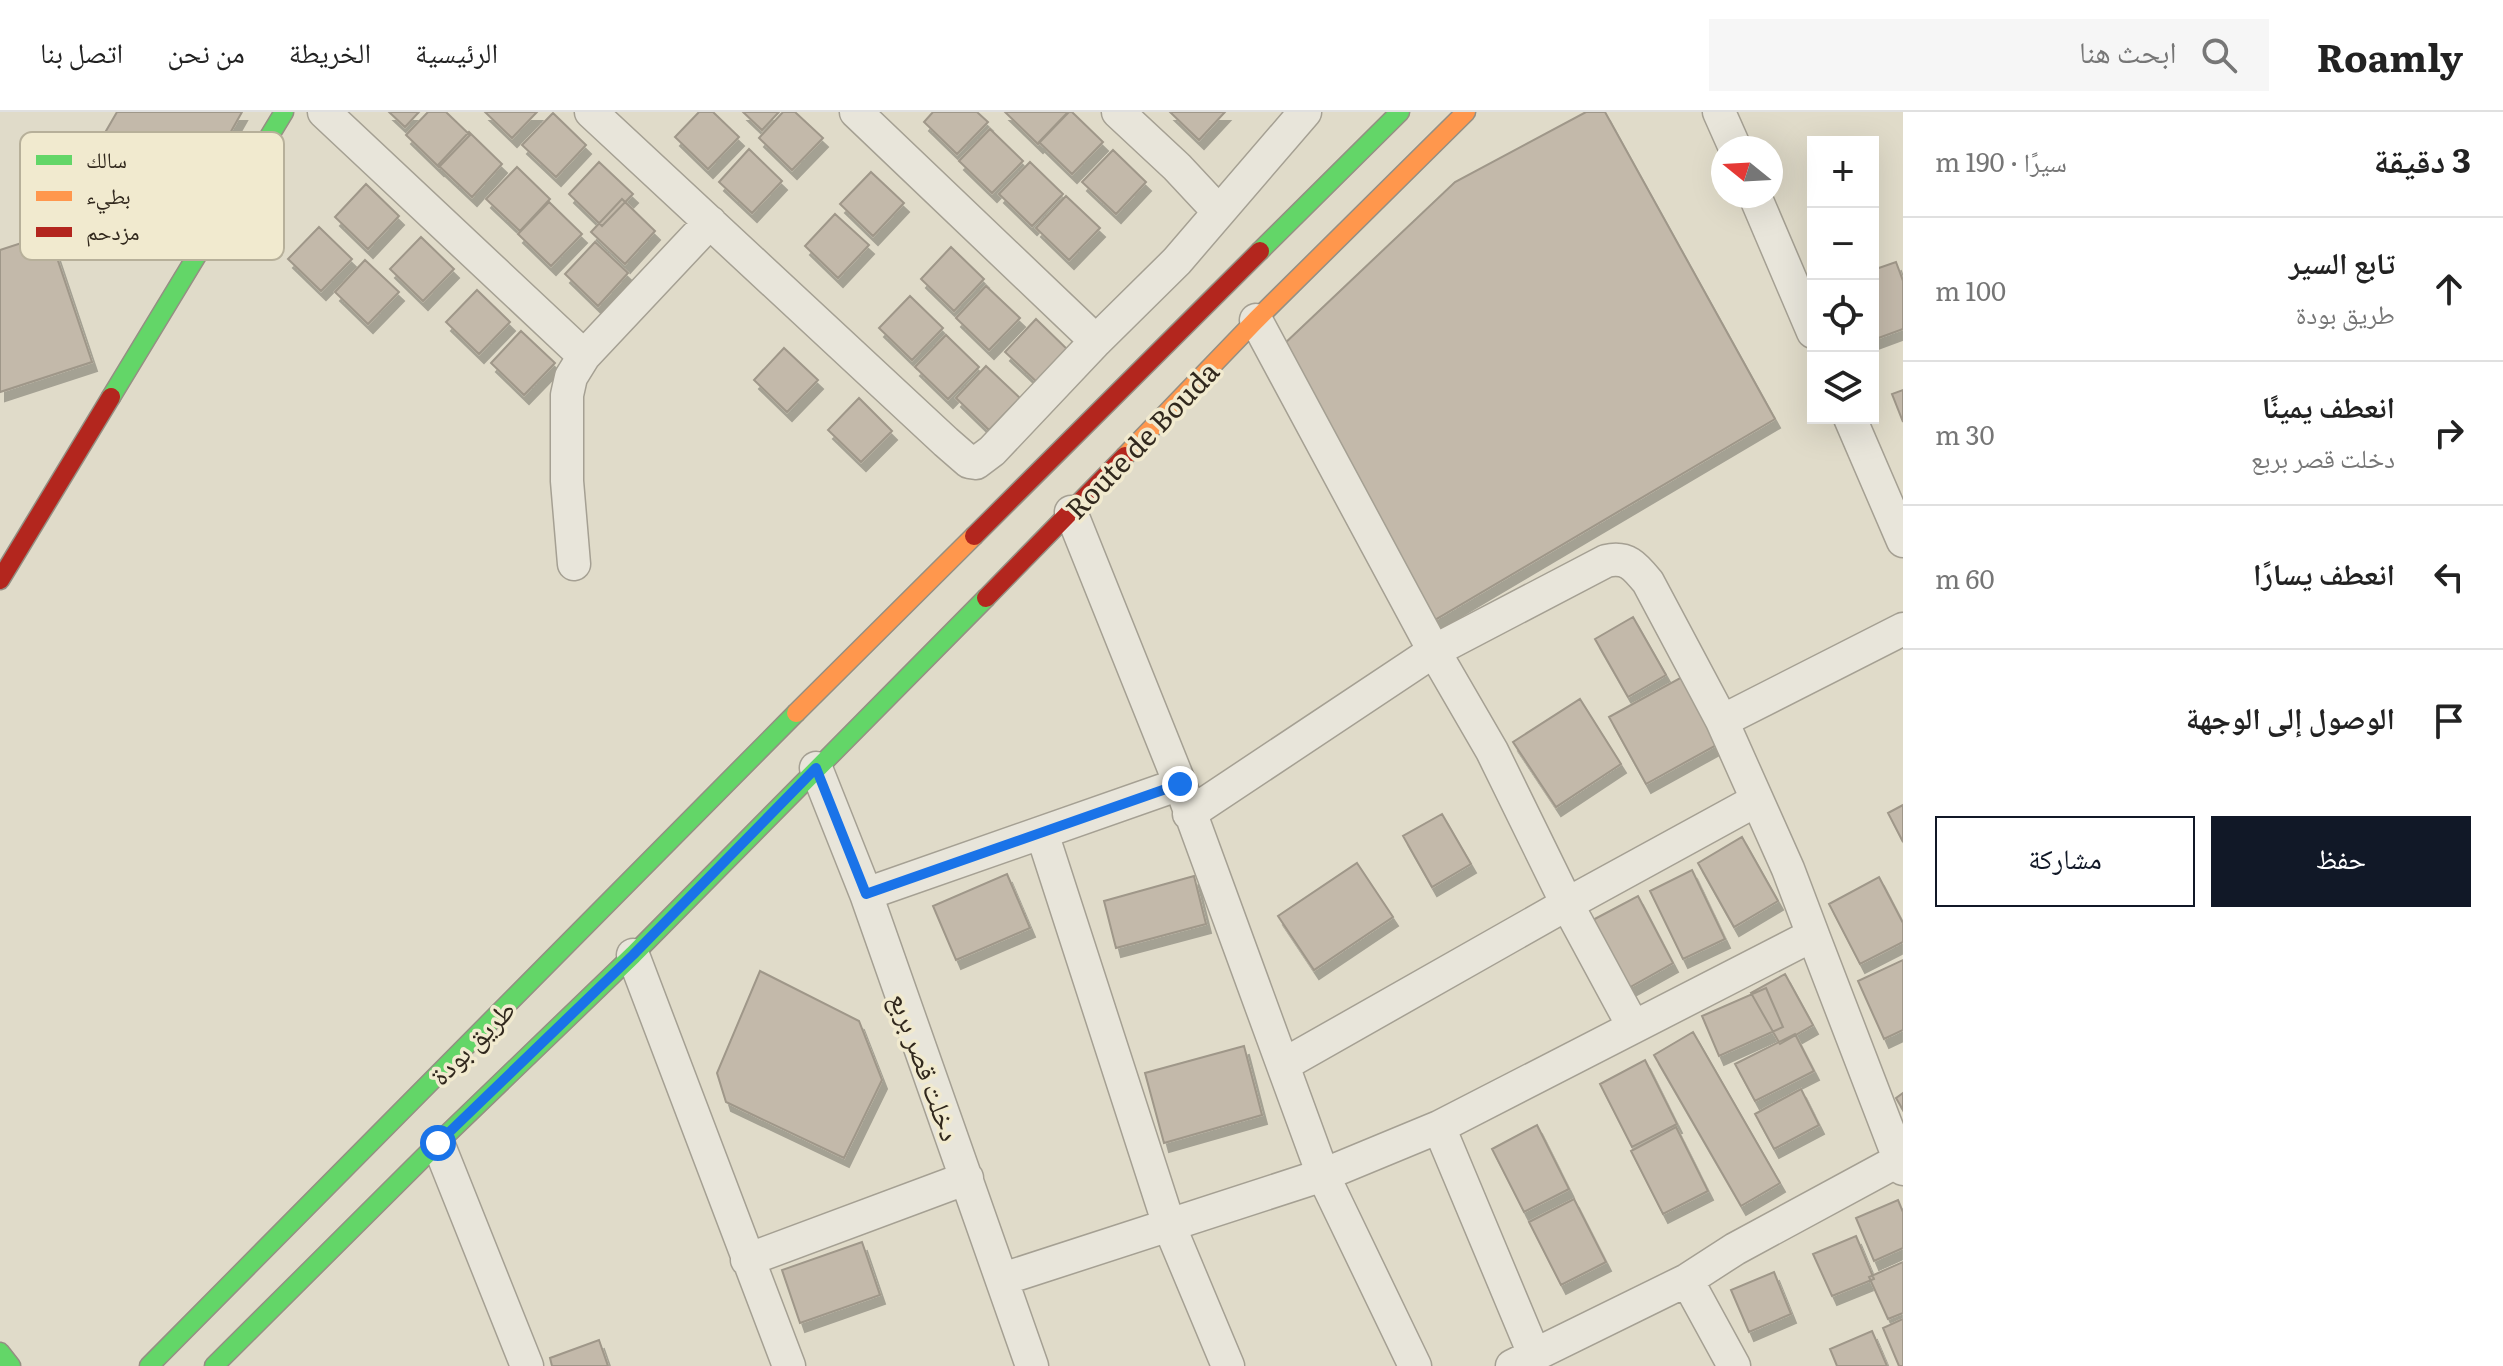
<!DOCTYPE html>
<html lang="ar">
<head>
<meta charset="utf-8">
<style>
  :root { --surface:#fff; --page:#f6f6f6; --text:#222; --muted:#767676; --line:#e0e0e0; --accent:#111827 }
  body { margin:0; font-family:Literata,"Noto Naskh Arabic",serif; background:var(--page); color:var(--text); direction:rtl }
  .controls { position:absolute; right:24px; top:24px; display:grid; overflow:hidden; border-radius:0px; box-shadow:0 8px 32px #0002 }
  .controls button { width:72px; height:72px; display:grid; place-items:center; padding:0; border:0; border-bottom:2px solid var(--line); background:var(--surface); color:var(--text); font:40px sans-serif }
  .compass { position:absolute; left:1711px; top:24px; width:72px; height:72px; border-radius:50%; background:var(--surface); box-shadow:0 8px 32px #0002; rotate:288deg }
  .stop { position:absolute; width:24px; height:24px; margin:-18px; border:6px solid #1a73e8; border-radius:50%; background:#fff }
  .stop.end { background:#1a73e8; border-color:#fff; box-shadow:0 2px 8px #0008 }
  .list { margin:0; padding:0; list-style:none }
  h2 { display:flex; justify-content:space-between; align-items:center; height:104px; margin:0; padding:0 32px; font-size:34px }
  h2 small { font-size:26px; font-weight:400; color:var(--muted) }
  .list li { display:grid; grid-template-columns:52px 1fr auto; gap:24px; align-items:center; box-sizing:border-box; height:144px; padding:0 32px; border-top:2px solid var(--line) }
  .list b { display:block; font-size:30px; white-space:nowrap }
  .list p { margin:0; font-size:26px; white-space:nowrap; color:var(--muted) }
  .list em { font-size:26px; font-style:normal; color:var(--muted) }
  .actions { display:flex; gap:16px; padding:24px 32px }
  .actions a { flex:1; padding:18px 0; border:2px solid var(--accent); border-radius:0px; text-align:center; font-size:28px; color:var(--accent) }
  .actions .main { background:var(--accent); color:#fff }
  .icon { flex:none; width:44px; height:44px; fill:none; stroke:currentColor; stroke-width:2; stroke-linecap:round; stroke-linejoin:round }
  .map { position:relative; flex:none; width:1903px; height:1254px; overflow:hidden; direction:ltr }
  header { display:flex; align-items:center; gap:48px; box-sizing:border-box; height:112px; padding:0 40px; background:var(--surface); border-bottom:2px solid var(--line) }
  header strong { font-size:38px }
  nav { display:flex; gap:44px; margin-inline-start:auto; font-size:28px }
  .search { width:560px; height:72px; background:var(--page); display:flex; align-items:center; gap:20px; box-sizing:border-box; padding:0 28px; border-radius:0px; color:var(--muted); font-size:30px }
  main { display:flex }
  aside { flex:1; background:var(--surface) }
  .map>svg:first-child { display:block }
</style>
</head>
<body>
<header>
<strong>Roamly</strong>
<div class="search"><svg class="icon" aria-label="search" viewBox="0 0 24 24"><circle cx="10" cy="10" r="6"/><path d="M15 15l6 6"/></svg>ابحث هنا</div>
<nav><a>الرئيسية</a><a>الخريطة</a><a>من نحن</a><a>اتصل بنا</a></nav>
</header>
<main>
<aside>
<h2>3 دقيقة<small>سيرًا · 190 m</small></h2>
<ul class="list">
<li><svg class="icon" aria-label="ahead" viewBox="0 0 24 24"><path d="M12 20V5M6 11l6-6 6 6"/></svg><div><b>تابع السير</b><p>طريق بودة</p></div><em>100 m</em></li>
<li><svg class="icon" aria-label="right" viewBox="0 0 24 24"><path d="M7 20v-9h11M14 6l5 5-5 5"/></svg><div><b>انعطف يمينًا</b><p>دخلت قصر بربع</p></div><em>30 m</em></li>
<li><svg class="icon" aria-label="left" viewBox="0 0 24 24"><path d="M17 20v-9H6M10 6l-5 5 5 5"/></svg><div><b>انعطف يسارًا</b></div><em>60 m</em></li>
<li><svg class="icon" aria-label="arrive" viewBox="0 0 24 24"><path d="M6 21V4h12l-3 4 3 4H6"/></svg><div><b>الوصول إلى الوجهة</b></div></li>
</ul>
<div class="actions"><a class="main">حفظ</a><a>مشاركة</a></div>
</aside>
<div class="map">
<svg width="1903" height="1254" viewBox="0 0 1903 1254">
  <defs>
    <filter id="shadow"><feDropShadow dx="5" dy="9" stdDeviation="0" flood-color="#0004"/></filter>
  </defs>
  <rect width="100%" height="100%" fill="#e0dbc9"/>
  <path fill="#c3b9aa" stroke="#9f9789" stroke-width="2" filter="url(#shadow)" d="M117 0H242L190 92 95 38Z
    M389 0H419L405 15Z
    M428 0H446L470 23 439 55 406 23Z
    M485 0H537L512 26Z
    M699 0H713L739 25 708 57 675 25Z
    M743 0H779L762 18Z
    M783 0H795L823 26 792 58 759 26Z
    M933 0H977L988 10 957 42 924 10Z
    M1005 0H1069L1038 32Z
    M1068 0H1072L1103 30 1072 62 1039 30Z
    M1170 0H1225L1199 28Z
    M1586 0H1605L1775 307 1433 509 1282 234 1455 70Z
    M553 1 586 33 556 65 522 33Z
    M990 17 1023 49 992 81 959 49Z
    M469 20 502 52 472 85 438 53Z
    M749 37 782 69 752 101 719 70Z
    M1113 38 1146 70 1116 102 1082 70Z
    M599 50 633 82 602 114 569 82Z
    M1030 50 1063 82 1032 114 999 82Z
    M517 55 550 87 520 119 486 87Z
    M871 60 904 91 873 124 840 92Z
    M366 72 399 104 368 137 335 105Z
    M1066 84 1100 116 1069 148 1036 116Z
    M622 87 655 119 625 152 591 120Z
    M549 90 582 122 551 154 518 122Z
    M835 102 869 133 838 166 805 134Z
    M319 115 352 147 321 179 288 147Z
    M49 122 92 250 0 280V138Z
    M421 125 454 157 423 189 390 157Z
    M595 130 628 161 598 194 565 162Z
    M951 135 984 167 954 199 921 167Z
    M365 148 399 180 368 212 335 180Z
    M1896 150 1903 169V217L1873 228V158Z
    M986 174 1020 206 989 238 956 206Z
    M477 178 510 210 479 242 446 210Z
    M910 184 943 216 912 248 879 216Z
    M1036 207 1069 239 1039 272 1005 240Z
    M521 219 555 251 524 283 491 251Z
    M946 223 979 255 948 287 915 255Z
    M784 236 818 268 787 300 754 268Z
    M986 254 1020 286 989 318 956 286Z
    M1903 278V310L1892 282Z
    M859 286 892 319 861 350 828 318Z
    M1633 505 1666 563 1628 585 1595 527Z
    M1682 565 1718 632 1646 672 1609 605Z
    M1580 587 1621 652 1556 695 1513 630Z
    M1903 693V730L1888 701Z
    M1442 702 1471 752 1432 775 1403 724Z
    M1742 725 1778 789 1734 815 1698 751Z
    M1357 751 1393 805 1314 858 1278 804Z
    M1692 758 1725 827 1683 847 1650 779Z
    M1007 762 1030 816 956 848 933 794Z
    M1194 764 1206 812 1116 836 1104 789Z
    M1879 765 1903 811V830L1860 852 1829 792Z
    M1638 784 1673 851 1625 878 1589 810Z
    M1903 848V918L1884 927 1858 869Z
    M760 859 859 909 882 968 844 1046 726 990 717 961Z
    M1785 862 1813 913 1780 932 1751 881Z
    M1766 876 1783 915 1719 944 1702 904Z
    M1693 920 1780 1071 1741 1094 1654 943Z
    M1795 922 1814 959 1755 989 1735 952Z
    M1244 934 1262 1003 1164 1031 1145 961Z
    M1645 948 1677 1012 1632 1035 1600 972Z
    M1801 977 1819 1013 1774 1037 1755 1002Z
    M1903 981V998L1896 986Z
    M1537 1013 1569 1077 1524 1100 1492 1037Z
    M1676 1015 1708 1079 1663 1102 1631 1039Z
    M1574 1087 1606 1150 1561 1173 1529 1110Z
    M1898 1088 1903 1100V1136L1874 1149 1856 1106Z
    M1856 1124 1874 1167 1832 1184 1813 1142Z
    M862 1130 880 1183 800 1211 782 1158Z
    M1903 1150V1201L1888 1207 1869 1165Z
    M1774 1160 1791 1202 1749 1220 1731 1178Z
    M1903 1207V1254H1899L1883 1216Z
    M1872 1219 1887 1254H1837L1830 1237Z
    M599 1228 608 1254H552L550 1246Z"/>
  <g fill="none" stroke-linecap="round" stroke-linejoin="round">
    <defs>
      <path id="street" d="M324 0 584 244
        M591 0 946 330 969 350 976 351 992 339 1096 229 1177 149 1305 0
        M856 0 1096 229
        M1118 0 1177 55 1219 100
        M1719 0 1735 36
        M1755 84 1813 220
        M1256 208 1434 539 1492 639 1567 792 1633 914
        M1850 306 1903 429
        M1071 400 1180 672 1323 1063 1415 1254
        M574 452 567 369V283L571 265 584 244 710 110
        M1722 609 1903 517
        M816 656 866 782 1032 1254
        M1189 702 1434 539 1606 449C1627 444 1635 454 1648 470L1722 609 1788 757 1813 823
        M1042 721 1169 1113 1228 1254
        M866 782 1180 672
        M633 843 789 1254
        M1283 953 1567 792 1757 688
        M1439 1015 1534 1242
        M438 1031 527 1254
        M747 1148 967 1066
        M1003 1167 1323 1063 1439 1015 1813 823 1903 1057
        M1687 1168 1734 1254
        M1512 1254 1687 1168 1735 1137 1903 1046"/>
      <path id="fast" d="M1260 139 1400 0
        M111 285 284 0
        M0 1240 11 1254
        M149 1254 796 601
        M214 1254 438 1031 633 843 986 486"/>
      <path id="slow" d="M1125 344 1256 208 1466 0
        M796 601 974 424"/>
      <path id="jam" d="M974 424 1260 139
        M0 468 111 285
        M986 486 1125 344"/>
    </defs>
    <use href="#street" stroke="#a5a093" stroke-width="35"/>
    <use href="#fast" stroke="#948f83" stroke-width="21"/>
    <use href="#slow" stroke="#948f83" stroke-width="21"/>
    <use href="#jam" stroke="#948f83" stroke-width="21"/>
    <use href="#street" stroke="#e8e5da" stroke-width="32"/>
    <use href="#fast" stroke="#63d668" stroke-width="18"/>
    <use href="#slow" stroke="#ff974d" stroke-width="18"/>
    <use href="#jam" stroke="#b3261e" stroke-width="18"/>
  </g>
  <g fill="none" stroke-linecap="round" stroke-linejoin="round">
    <path stroke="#1a73e8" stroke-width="10" d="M438 1031 633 843 816 656 866 782 1180 672"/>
  </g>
  <g text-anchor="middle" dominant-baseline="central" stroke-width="7" stroke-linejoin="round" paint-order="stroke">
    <g font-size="28" fill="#31281d" stroke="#f1eacf">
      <text transform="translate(1141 327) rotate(-46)">Route de Bouda</text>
      <text transform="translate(471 929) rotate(-45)">طريق بودة</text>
      <text transform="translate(927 954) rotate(70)">دخلت قصر بربع</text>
    </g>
  </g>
  <rect x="20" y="20" width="264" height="128" rx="12" fill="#f1eacf" stroke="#b7b09a" stroke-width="2"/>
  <rect x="36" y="43" width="36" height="10" fill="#63d668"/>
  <rect x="36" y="79" width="36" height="10" fill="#ff974d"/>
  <rect x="36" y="115" width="36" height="10" fill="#b3261e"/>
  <g font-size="22" fill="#31281d">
    <text x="86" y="56">سالك</text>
    <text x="86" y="92">بطيء</text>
    <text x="86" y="128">مزدحم</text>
  </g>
</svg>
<div class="controls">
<button>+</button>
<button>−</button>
<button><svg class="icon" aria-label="locate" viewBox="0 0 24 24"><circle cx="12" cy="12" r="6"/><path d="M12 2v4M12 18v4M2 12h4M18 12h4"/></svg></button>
<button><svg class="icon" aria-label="layers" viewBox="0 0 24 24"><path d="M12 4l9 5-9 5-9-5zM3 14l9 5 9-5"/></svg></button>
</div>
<svg class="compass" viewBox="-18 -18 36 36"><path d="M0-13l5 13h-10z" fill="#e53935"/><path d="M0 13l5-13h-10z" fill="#767676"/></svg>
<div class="stop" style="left:438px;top:1031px"></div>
<div class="stop end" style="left:1180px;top:672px"></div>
</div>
</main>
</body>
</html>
